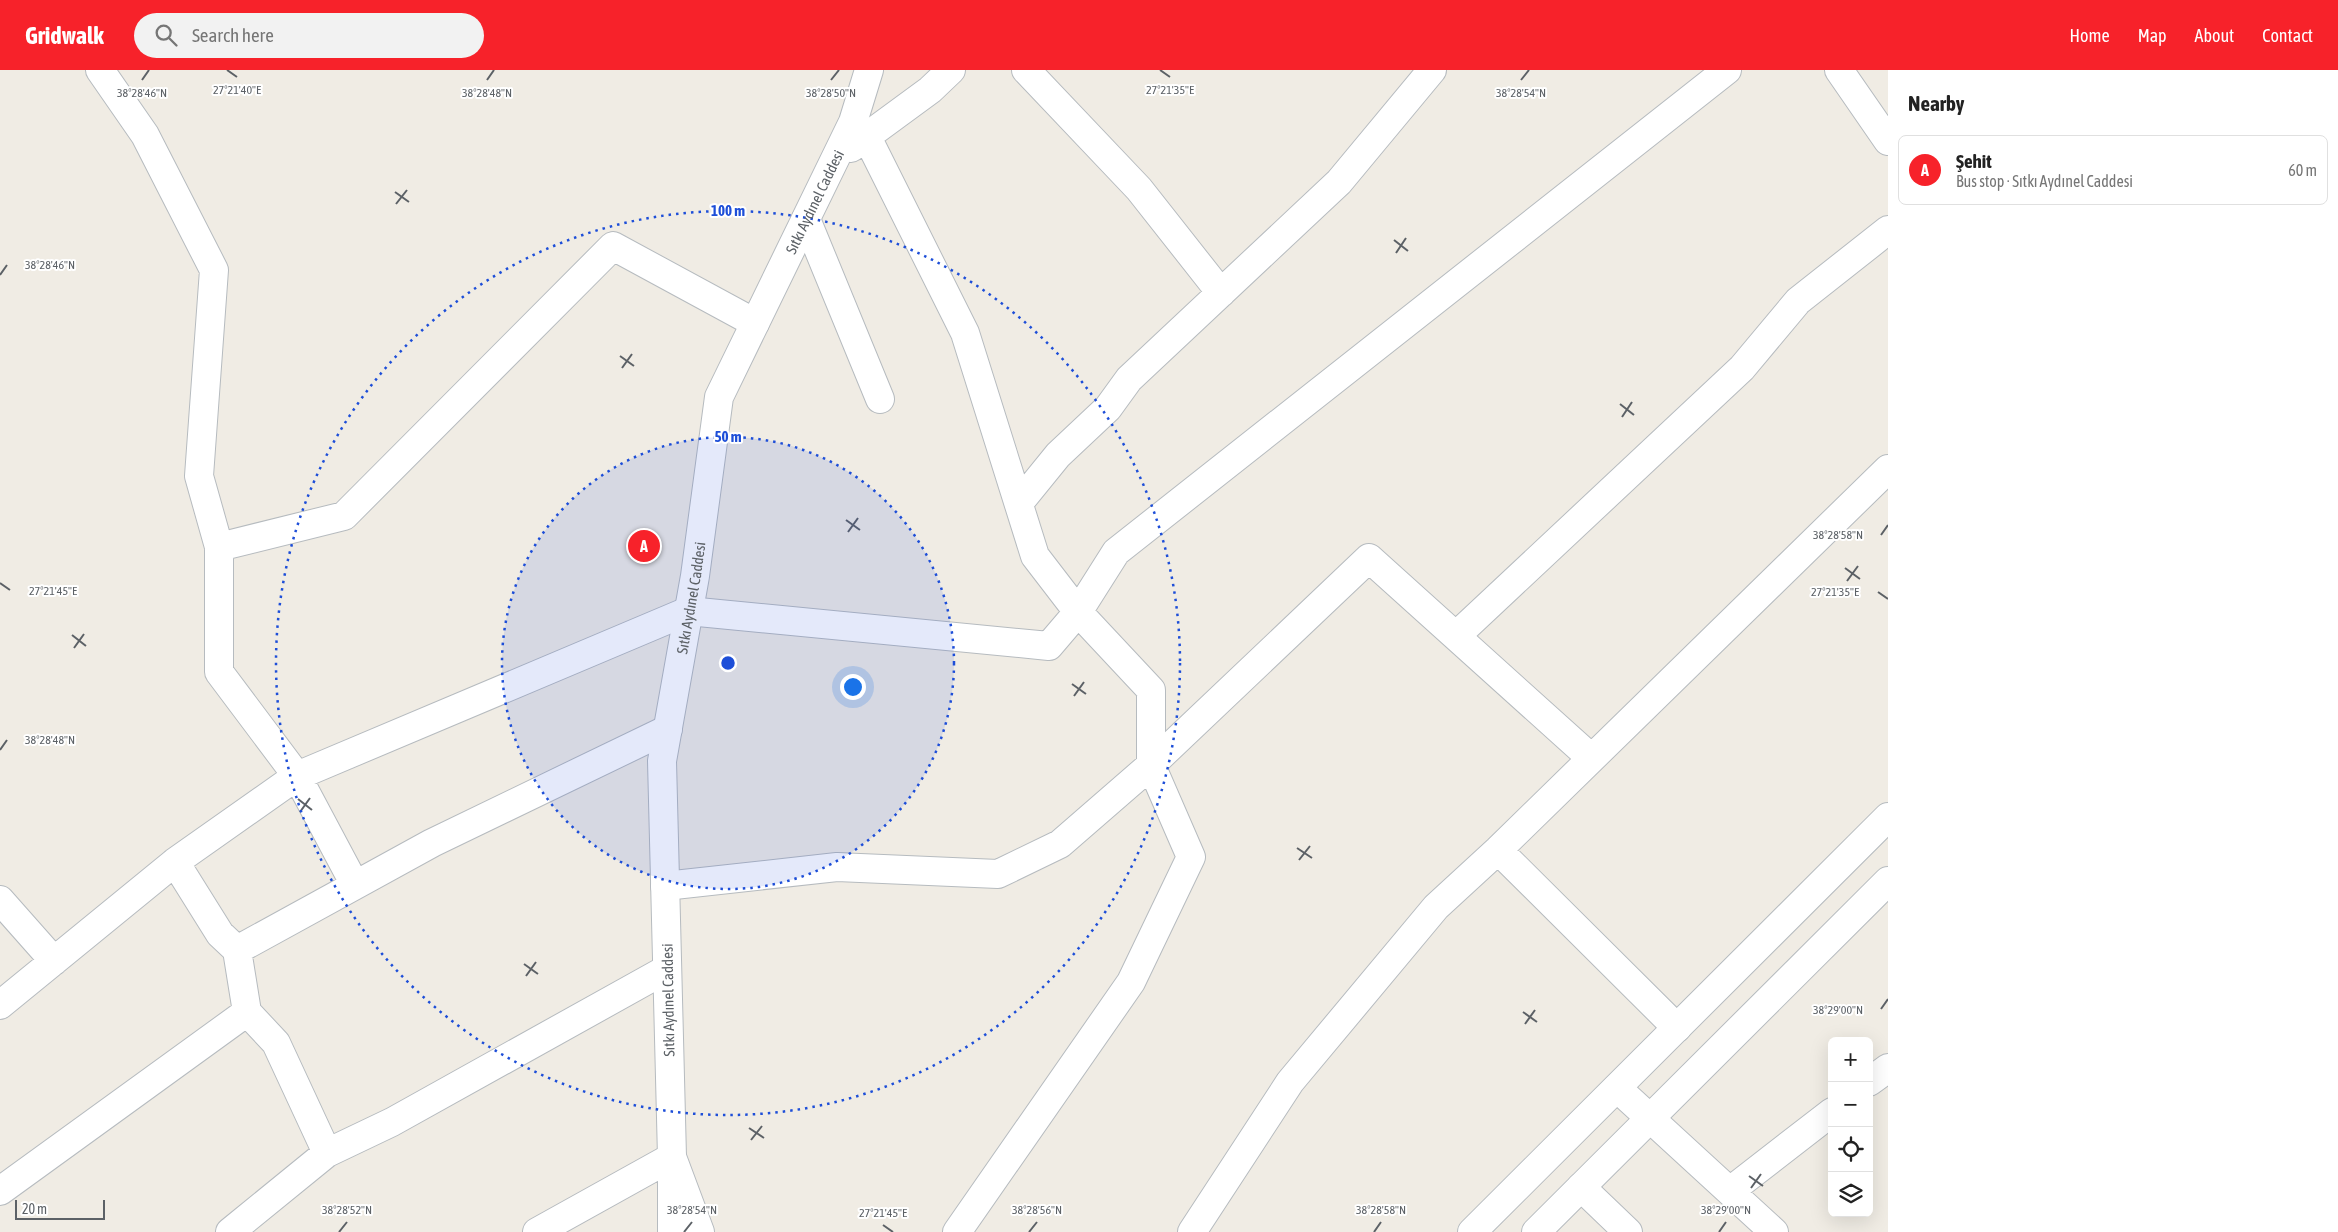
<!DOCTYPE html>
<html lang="en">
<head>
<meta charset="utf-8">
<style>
  :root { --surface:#fff; --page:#f2f2f2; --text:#222; --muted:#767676; --line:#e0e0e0; --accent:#f7222a }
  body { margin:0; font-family:"Asap Condensed",sans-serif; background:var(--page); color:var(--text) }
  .controls { position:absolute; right:15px; bottom:15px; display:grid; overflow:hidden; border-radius:8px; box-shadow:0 5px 20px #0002 }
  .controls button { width:45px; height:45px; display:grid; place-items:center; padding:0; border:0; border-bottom:1px solid var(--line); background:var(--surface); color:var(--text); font:25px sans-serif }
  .scale { position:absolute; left:15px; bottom:12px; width:90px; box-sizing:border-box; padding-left:5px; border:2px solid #5c6166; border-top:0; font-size:14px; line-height:18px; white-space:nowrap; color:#5c6166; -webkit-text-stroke:4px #fff; paint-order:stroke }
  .you { position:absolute; left:852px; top:616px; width:18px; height:18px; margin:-12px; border:4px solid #fff; border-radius:50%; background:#1a73e8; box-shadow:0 0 0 8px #1a73e833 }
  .badge { display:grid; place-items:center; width:32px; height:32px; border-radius:50%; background:var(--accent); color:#fff; font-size:16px; font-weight:700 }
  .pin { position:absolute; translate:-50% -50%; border:2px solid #fff; box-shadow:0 1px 5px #0006 }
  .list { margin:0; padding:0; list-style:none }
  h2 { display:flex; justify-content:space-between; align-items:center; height:65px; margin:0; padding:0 20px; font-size:21px }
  h2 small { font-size:16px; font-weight:400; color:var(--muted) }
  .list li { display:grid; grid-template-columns:32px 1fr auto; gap:15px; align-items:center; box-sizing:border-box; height:70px; margin:0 10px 10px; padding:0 10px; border:1px solid var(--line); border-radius:8px }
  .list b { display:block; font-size:19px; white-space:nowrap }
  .list p { margin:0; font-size:16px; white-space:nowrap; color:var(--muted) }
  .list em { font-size:16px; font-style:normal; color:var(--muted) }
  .icon { flex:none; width:28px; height:28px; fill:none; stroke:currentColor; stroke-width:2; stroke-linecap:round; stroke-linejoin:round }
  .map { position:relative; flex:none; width:1888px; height:1162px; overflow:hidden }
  header { display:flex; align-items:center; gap:30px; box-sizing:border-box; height:70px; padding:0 25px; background:var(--accent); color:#fff }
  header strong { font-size:24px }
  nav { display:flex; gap:28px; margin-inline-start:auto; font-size:18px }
  .search { width:350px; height:45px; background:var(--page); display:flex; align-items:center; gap:12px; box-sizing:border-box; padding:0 18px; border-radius:28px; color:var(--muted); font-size:19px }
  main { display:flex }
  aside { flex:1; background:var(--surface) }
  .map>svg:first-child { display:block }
</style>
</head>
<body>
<header>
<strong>Gridwalk</strong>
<div class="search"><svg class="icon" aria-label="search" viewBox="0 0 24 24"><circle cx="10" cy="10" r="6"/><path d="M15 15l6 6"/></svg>Search here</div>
<nav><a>Home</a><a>Map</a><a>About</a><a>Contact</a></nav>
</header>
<main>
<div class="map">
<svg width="1888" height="1162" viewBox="0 0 1888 1162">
  <rect width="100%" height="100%" fill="#f0ece4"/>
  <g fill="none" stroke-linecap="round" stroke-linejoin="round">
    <defs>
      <path id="minor" d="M100 0 145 65 214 200 199 406 219 477V602L297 706 355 815
        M1026 0 1139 119 1221 223
        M1839 0 1888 71
        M867 67 965 263 1035 486 1078 542 1151 620V695L1191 787 1131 912 957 1162
        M851 78 930 20 951 0
        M806 149 880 329
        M1019 433 1058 385 1108 338 1129 309 1339 112 1432 0
        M219 477 344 446 613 176 755 253
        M1457 565 1742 298 1798 231 1888 160
        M1498 780 1677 958
        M175 792 220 864 237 880 247 942 276 973 327 1083
        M665 816 837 797 998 804 1060 774 1151 695 1369 488 1591 688
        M0 830 54 891
        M237 880 432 773 668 659
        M0 935 175 792 297 706 688 541 1049 576 1078 542 1116 482 1727 0
        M1869 1012 1888 998
        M1617 1018 1774 1162
        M1581 1117 1628 1162
        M0 1121 247 942
        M1730 1121 1832 1042
        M230 1162 327 1083 392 1052 667 899
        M537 1162 672 1087V1162
        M1192 1162 1290 1012 1436 837 1498 780 1888 399"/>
      <g id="tertiary">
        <path id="s1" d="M700 1162 672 1087 662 691 695 506 719 327 853 52 869 0"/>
        <path d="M1472 1162 1888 747"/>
        <path d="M1536 1162 1888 811"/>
      </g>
    </defs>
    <use href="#minor" stroke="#b6bbbf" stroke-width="30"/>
    <use href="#tertiary" stroke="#b6bbbf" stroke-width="30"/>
    <use href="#minor" stroke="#fff" stroke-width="28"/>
    <use href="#tertiary" stroke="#fff" stroke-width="28"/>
  </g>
  <path fill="none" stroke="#5c6166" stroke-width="2" d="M227 0 237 7M1160 0 1170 7M142 10 149 0M487 10 494 0M831 10 839 0M1521 10 1529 0M395 122 409 132M396 134 407 120M1394 170 1408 181M1396 183 1406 168M0 205 7 195M620 286 634 296M622 298 632 284M1620 334 1634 345M1622 347 1632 332M846 450 860 460M848 462 858 448M1881 465 1888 455M1845 498 1860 509M1847 511 1858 496M0 513 10 520M1878 522 1888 529M72 565 86 576M74 578 84 564M1072 614 1086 624M1074 626 1084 612M0 680 7 670M298 729 312 740M300 742 310 728M1297 778 1312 788M1299 790 1310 776M524 894 538 904M526 906 536 892M1881 939 1888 929M1523 942 1537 952M1525 954 1535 940M749 1058 764 1068M751 1070 762 1056M1749 1106 1763 1116M1751 1118 1761 1104M883 1155 893 1162M339 1162 347 1152M684 1162 692 1152M1029 1162 1037 1152M1374 1162 1381 1152M1719 1162 1726 1152"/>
  <circle cx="728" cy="593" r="226" fill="#1d4ed8" fill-opacity=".12"/>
  <g fill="none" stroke="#1d4ed8" stroke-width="2.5" stroke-dasharray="2.5 5">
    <circle cx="728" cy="593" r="226"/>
    <circle cx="728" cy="593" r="452"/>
  </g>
  <g text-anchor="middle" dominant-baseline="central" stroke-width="4" stroke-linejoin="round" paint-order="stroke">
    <g font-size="15" fill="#5c6166" stroke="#fff">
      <text stroke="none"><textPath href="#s1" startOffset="1062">Sıtkı Aydınel Caddesi</textPath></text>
      <text stroke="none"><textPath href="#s1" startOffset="642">Sıtkı Aydınel Caddesi</textPath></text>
      <text transform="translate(668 930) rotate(-91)">Sıtkı Aydınel Caddesi</text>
    </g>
  </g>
  <g font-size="12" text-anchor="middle" fill="#5c6166" stroke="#fff" stroke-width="4" stroke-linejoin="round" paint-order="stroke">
    <text x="237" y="24">27°21'40"E</text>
    <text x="1170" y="24">27°21'35"E</text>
    <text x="142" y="27">38°28'46"N</text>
    <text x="487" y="27">38°28'48"N</text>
    <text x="831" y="27">38°28'50"N</text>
    <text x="1521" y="27">38°28'54"N</text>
    <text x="50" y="199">38°28'46"N</text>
    <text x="1838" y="469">38°28'58"N</text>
    <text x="53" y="525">27°21'45"E</text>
    <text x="1835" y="526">27°21'35"E</text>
    <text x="50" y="674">38°28'48"N</text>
    <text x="1838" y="944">38°29'00"N</text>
    <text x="347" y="1144">38°28'52"N</text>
    <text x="692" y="1144">38°28'54"N</text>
    <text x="1037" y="1144">38°28'56"N</text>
    <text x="1381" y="1144">38°28'58"N</text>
    <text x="1726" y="1144">38°29'00"N</text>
    <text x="883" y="1147">27°21'45"E</text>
  </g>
  <circle cx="728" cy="593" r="8" fill="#1d4ed8" stroke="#fff" stroke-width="2.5"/>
  <g font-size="15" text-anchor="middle" font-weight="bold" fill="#1d4ed8" stroke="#fff" stroke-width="4" stroke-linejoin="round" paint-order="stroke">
    <text x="728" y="146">100 m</text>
    <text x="728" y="372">50 m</text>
  </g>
</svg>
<div class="controls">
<button>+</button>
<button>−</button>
<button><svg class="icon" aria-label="locate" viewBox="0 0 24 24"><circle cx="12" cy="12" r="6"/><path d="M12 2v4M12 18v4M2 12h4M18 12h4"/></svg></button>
<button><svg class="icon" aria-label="layers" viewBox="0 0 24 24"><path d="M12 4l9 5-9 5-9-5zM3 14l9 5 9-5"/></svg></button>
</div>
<div class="scale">20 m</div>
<div class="you"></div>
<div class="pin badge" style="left:644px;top:476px">A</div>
</div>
<aside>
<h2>Nearby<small></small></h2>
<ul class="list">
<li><span class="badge">A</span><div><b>Şehit</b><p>Bus stop · Sıtkı Aydınel Caddesi</p></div><em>60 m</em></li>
</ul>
</aside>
</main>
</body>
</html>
